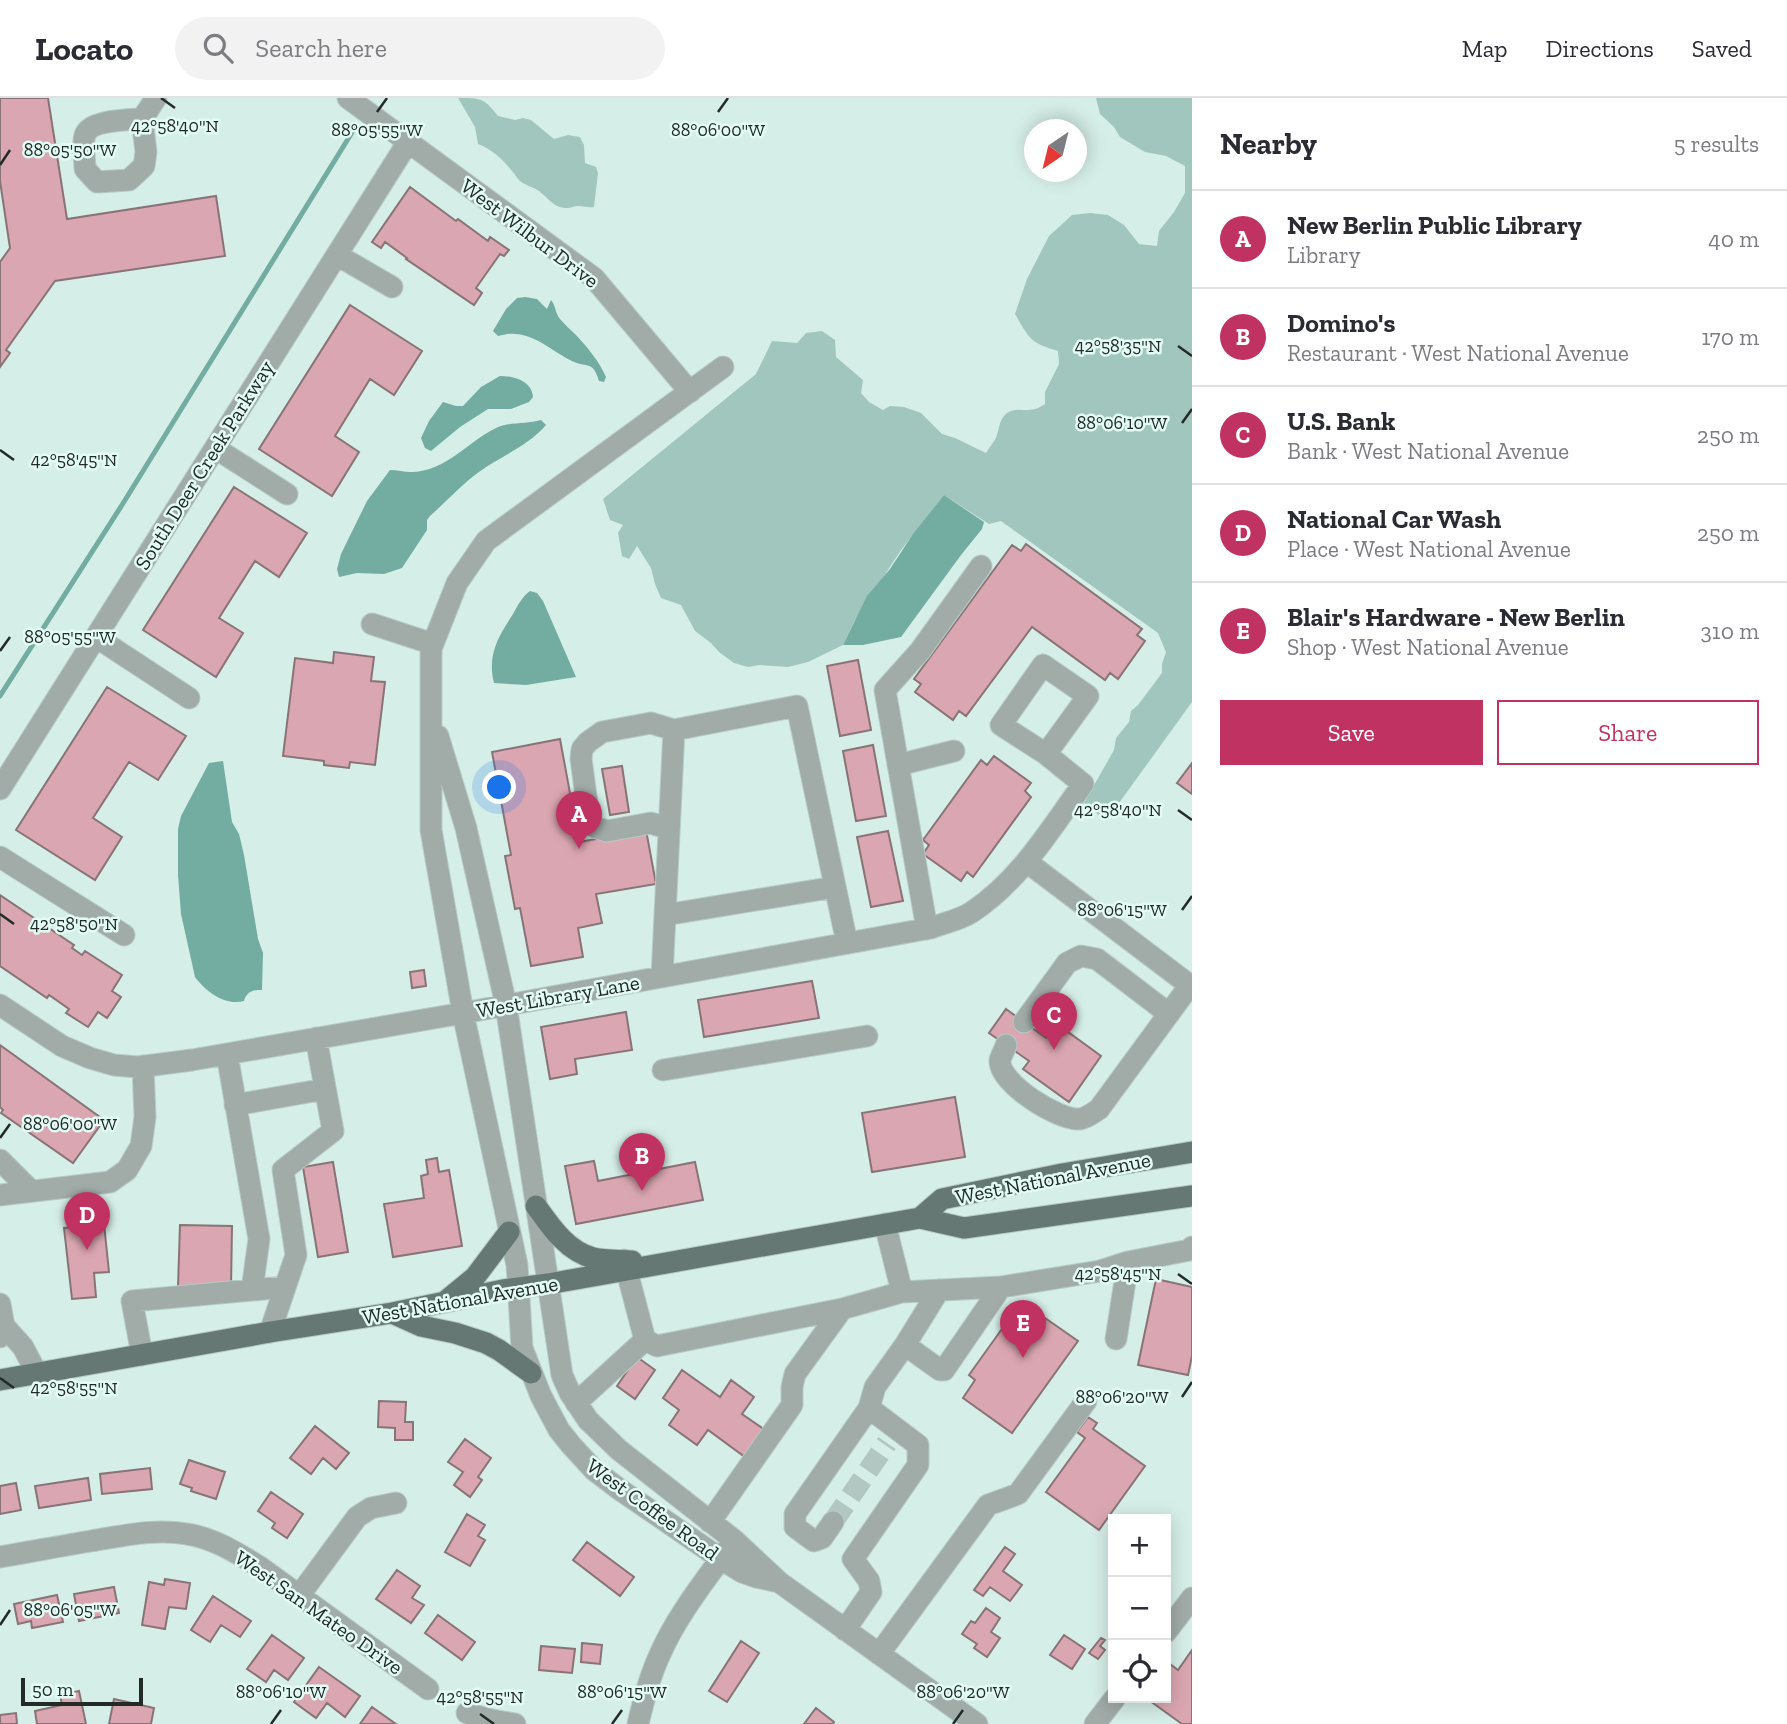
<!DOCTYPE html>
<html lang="en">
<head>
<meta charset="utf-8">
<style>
  :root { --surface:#fff; --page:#f2f2f3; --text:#2b2b33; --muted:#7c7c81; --line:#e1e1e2; --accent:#c03261 }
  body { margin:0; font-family:"Zilla Slab",serif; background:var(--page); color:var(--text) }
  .controls { position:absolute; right:21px; bottom:21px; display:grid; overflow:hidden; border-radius:0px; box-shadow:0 4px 18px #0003 }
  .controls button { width:63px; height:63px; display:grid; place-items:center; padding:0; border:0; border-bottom:2px solid var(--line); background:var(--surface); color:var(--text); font:35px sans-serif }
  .compass { position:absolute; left:1024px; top:21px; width:63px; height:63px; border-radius:50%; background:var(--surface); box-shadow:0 4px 18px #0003; rotate:215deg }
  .scale { position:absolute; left:21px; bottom:18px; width:122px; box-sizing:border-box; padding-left:7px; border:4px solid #232b29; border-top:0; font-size:19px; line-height:24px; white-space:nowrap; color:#232b29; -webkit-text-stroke:5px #e3fbf5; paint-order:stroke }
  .you { position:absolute; left:500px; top:690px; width:24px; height:24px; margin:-18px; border:5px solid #fff; border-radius:50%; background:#1a73e8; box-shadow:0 0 0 10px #1a73e833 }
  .badge { display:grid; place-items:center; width:46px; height:46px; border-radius:50%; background:var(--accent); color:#fff; font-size:23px; font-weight:700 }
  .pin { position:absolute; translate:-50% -58px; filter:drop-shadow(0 2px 4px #0008) }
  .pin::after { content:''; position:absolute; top:37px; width:24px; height:21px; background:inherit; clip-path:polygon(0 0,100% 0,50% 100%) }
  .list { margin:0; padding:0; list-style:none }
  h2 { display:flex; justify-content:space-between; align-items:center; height:91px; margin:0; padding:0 28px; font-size:30px }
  h2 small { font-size:23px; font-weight:400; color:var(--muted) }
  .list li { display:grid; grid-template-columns:46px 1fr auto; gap:21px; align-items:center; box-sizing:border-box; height:98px; padding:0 28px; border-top:2px solid var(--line) }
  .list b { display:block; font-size:26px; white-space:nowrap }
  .list p { margin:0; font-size:23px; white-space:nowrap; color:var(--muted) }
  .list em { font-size:23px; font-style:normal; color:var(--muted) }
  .actions { display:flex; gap:14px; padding:21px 28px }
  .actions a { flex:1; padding:16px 0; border:2px solid var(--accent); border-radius:0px; text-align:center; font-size:24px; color:var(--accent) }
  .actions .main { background:var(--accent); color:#fff }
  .icon { flex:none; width:38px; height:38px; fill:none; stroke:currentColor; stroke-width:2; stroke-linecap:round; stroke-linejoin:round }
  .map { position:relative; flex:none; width:1192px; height:1626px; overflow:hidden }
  header { display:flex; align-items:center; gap:42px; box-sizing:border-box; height:98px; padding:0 35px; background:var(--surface); border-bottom:2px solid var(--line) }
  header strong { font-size:33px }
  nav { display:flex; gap:38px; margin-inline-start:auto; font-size:24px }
  .search { width:490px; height:63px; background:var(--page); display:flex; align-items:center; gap:18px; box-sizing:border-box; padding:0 24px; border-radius:38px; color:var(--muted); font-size:26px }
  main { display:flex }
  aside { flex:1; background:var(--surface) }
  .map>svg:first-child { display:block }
</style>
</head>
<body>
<header>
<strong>Locato</strong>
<div class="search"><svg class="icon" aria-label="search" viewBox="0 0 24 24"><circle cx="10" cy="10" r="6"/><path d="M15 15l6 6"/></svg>Search here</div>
<nav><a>Map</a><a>Directions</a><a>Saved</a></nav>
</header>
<main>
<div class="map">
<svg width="1192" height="1626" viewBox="0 0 1192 1626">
  <rect width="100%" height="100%" fill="#d6eee8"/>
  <path fill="#a1c6bd" d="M458 0C481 0 484 0 498 18L515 22 523 20 531 22 554 41 568 37 580 39 584 47 585 65 596 69 598 75 594 109C588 110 584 108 578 108 574 108 571 110 567 110 555 111 547 99 539 93 533 89 524 87 519 82 508 67 496 53 478 46L475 29Z
    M1096 0H1192V604L1106 723 1084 705 1114 652 1116 640 1129 624 1131 613 1138 607 1162 575V566L1166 554 1158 535 1001 423 989 426 944 397 901 452 854 524 843 547 808 564 788 569 759 567 748 569 734 565 719 554 711 545 695 533 681 507 661 500 655 486 651 470 637 448 629 461 622 458 618 435 623 427 610 422 603 401 756 276 772 243 797 245 806 235 822 233 835 242 836 259 863 282 861 295 869 304 883 312 890 308 904 309 921 315 942 336 955 340 986 355C989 350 993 345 996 340 999 332 999 321 1007 315 1019 307 1028 318 1045 306V294L1059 266 1058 253C1029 244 1030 241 1015 216L1027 181 1049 138 1072 117 1090 115 1108 117 1124 127 1139 146 1157 148 1159 133 1174 114 1185 95V68L1166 58 1145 54 1120 39 1114 29 1100 16Z"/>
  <path fill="#73aca0" d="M525 199 537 201 547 211 551 202C556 208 555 215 560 221 565 227 571 232 576 237 588 250 599 263 606 279L604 284 599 283C593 261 586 271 570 262 552 253 536 237 515 236 509 235 504 237 498 238L493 233 506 211 517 200Z
    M500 278C514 278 532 283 533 299L529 304 511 311H488L460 329 431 353 425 350 421 340 429 323 443 304 456 308H463L481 289Z
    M541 322 546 327C528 348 501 358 479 374 461 387 447 403 430 418L427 422V432L402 470 384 476 357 475 339 479 337 471 341 456 367 403 390 372C397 372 404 374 411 374 446 374 469 342 498 329 511 324 527 326 541 322Z
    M944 397 984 424 982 431 961 457 901 539 863 547H843L867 498 890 471 913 436Z
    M530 493 537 495 543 503 576 579 526 587 494 585C487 557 498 539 513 516 518 507 522 499 530 493Z
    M223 663 232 724 239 736 244 757 258 841 263 855 262 892C253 892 247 893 244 903 225 908 206 894 195 879L181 816 178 777V731L181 718 209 665Z"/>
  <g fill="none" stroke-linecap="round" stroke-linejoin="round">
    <path stroke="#73aca0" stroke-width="5" d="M0 598 122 407 356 28"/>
  </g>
  <path fill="#daa6b1" stroke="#887477" stroke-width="2" d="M0 0H48L67 121 216 98 225 158 55 183 6 252 10 255 0 269V164L10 150 0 83Z
    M410 89 456 123 458 121 488 143 490 139 509 152 504 158 500 156 476 190 482 195 474 207 406 161 407 160 385 144 381 150 372 144Z
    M350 207 422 253 394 297 370 281 335 338 359 354 332 398 259 351Z
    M234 389 307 435 279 479 255 463 219 520 243 535 216 579 143 532Z
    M1026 446 1142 531 1137 537 1145 543 1118 581 1110 575 1105 582 1032 529 966 618 959 613 953 622 915 594 921 586 914 581 1012 447 1021 453Z
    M334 554 374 559 371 583 385 584 375 667 350 664 349 670 324 667V663L283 658 295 560 333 565Z
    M858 562 871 632 840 638 827 568Z
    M107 589 186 638 158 682 129 664 93 720 122 739 95 782 16 732Z
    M560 641 579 744 646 732 656 786 596 796 602 825 578 830 583 859 531 868 520 810 515 811 505 758 511 757 492 654Z
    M873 647 886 718 856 723 843 653Z
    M994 658 1031 685 1025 693 1031 699 973 779 967 774 961 783 923 756 929 747 923 742 981 662 987 667Z
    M1192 665V696L1177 685Z
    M622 668 629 714 610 717 602 671Z
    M888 733 903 803 871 809 857 739Z
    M0 797 74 847 72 850 82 857 85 853 122 877 112 893 121 899 107 920 98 914 88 929 66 915 69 911 49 897 47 900 0 868Z
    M424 872 426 888 412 890 410 874Z
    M812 883 819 920 704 939 698 902Z
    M1006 911 1046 940 1057 926 1101 958 1069 1004 1023 971 1029 963 989 935Z
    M626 914 632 952 575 961 577 976 550 981 541 929Z
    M0 947 104 1022 73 1065 1 1015 3 1012 0 1009Z
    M955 999 965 1059 872 1074 862 1015Z
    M437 1060 439 1074 449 1072 462 1148 393 1159 384 1106 424 1100 421 1078 428 1076 426 1062Z
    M594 1063 598 1083 695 1064 703 1102 576 1126 565 1068Z
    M333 1064 348 1154 318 1159 303 1069Z
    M104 1126 109 1174 94 1175 96 1199 72 1201 64 1130Z
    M180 1127 232 1128 231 1190 178 1189Z
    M1156 1181 1192 1189V1258L1188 1277 1138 1267Z
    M1025 1206 1078 1243 1012 1335 963 1300 975 1282 969 1277 1009 1221 1012 1223Z
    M637 1259 655 1272 635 1301 617 1288Z
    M682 1272 720 1299 731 1282 754 1299 742 1316 768 1334 749 1362 708 1332 697 1347 669 1327 679 1312 663 1300Z
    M379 1303 406 1304 405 1324H413V1342H395V1330L378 1329Z
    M1088 1319 1097 1325 1093 1331 1145 1368 1099 1432 1046 1394 1085 1340 1077 1334Z
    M315 1328 349 1355 336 1371 323 1360 311 1376 290 1360Z
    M465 1341 491 1360 478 1379 482 1382 470 1399 454 1387 463 1374 448 1364Z
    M189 1362 225 1374 216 1401 191 1393 192 1390 180 1386Z
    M150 1370 152 1391 102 1396 100 1376Z
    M88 1380 91 1402 39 1410 35 1388Z
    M16 1385 21 1412 0 1416V1388Z
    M271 1394 303 1416 287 1440 272 1430 275 1425 258 1413Z
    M467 1416 485 1427 478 1438 485 1442 470 1468 445 1454Z
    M587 1444 634 1479 620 1498 573 1462Z
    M1005 1449 1015 1456 1003 1473 1022 1487 1010 1503 990 1489 983 1498 974 1492Z
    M397 1472 420 1488 412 1500 424 1507 411 1525 376 1501Z
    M165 1481 190 1485 186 1511 169 1509 165 1531 142 1527 149 1484 164 1487Z
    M114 1489 119 1515 79 1523 74 1496Z
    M57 1497 63 1524 32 1530 31 1523 18 1526 14 1506Z
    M213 1498 251 1523 240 1539 221 1527 210 1544 191 1532Z
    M986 1510 1000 1520 991 1534 1000 1540 987 1559 974 1550 977 1546 962 1536 971 1523 975 1525Z
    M438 1517 475 1544 462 1562 425 1535Z
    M272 1537 304 1560 288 1582 274 1572 266 1584 247 1571Z
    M1064 1537 1085 1551 1072 1571 1050 1557Z
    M1101 1540 1105 1542 1100 1548 1105 1552 1098 1561 1089 1555Z
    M741 1543 759 1555 727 1604 709 1593Z
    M582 1545 602 1547 600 1566 581 1564Z
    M541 1548 575 1551 572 1575 539 1572Z
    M1192 1552V1626H1182L1146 1600H1166V1563L1178 1572Z
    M319 1569 360 1598 345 1619 327 1605 316 1620 294 1604Z
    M79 1593 86 1626H37L35 1613 62 1607 60 1597Z
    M114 1601 154 1610 151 1626H109Z
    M372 1609 396 1626H360Z
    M816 1610 834 1624 833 1626H804Z
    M16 1615 17 1626H0V1617Z"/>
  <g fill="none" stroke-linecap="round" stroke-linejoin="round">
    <path stroke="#b2c7c2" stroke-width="21" stroke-dasharray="21 10" stroke-linecap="butt" d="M833 1424 887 1345"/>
    <defs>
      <path id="minor" d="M348 0 594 180 690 294
        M142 21C128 22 90 22 85 37 82 45 85 63 85 71L97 84 129 82 144 68 146 54 142 21 156 0
        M337 157 392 189
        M723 269 486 443 457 485 431 551V732L463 915 517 1167 522 1250 541 1298 559 1332 571 1347 594 1372 619 1391 721 1461 742 1474 756 1479 779 1484
        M215 350 287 396
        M372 526 433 546
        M96 539 189 600
        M438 638 466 730 506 907 562 1277 570 1295 588 1322 619 1352 734 1442 779 1484 977 1626
        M898 667 954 653
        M0 691 408 44
        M669 731 651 725 607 733 595 729 589 720 581 661 582 651 588 644 602 634 651 625 674 632
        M0 759 124 837
        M1027 764 1192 889
        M665 817 835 789
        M927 831 885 592 920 553 981 468
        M662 879 674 632 797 608 847 845
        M0 907 62 948 90 960 114 967 138 969 192 962 463 915 931 830C944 825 960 822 972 814 1020 782 1050 732 1083 686L1046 656 1001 627 1043 567 1088 598 1046 656
        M1024 924 1067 865 1081 858 1097 861 1169 916
        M1006 947C1005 951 1001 958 1000 962 998 985 1059 1023 1080 1021 1087 1020 1093 1015 1099 1011L1190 887
        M227 956 259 1141 252 1192
        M663 972 867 938
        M235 1007 325 991
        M0 1062 31 1093
        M0 1097 110 1084 127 1072 141 1048 145 1019 143 968
        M624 1162 645 1242 657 1248 842 1211 902 1194 885 1126
        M939 1192 905 1247 940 1272H944L1001 1189
        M902 1194 1001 1189 1100 1173 1128 1164 1190 1152 1192 1149
        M0 1206 4 1228 0 1239
        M4 1228 23 1249 37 1276
        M270 1234 296 1157 283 1072 333 1033 316 940
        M1116 1241 1128 1164
        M142 1257 132 1203 285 1189
        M576 1305 645 1242
        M869 1310 875 1289 905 1247
        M710 1424 792 1307V1289L795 1276 842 1211
        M833 1424 822 1440 814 1443 795 1429V1416L869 1310 918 1347V1367L853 1461 869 1483 871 1494 845 1532
        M0 1459C30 1454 60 1448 91 1443 122 1438 155 1430 187 1436 214 1440 237 1455 260 1469L428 1591
        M299 1498 357 1419 371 1410 396 1405
        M1166 1534 1192 1500
        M879 1556 988 1407 1018 1396 1086 1303
        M467 1615 492 1622 515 1626
        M638 1626C644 1601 650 1577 661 1554 678 1516 705 1483 729 1449
        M1095 1626 1115 1600"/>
      <path id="major" d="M536 1108C551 1129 567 1153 593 1160 605 1163 620 1162 632 1163
        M920 1120 942 1101 1062 1076 1192 1054
        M447 1202 475 1179 509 1134
        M392 1215 421 1228 455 1235 486 1245 499 1252 531 1275
        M0 1282 270 1234 392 1215 503 1192 548 1186 920 1120 964 1130 1192 1098"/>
    </defs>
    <use href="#minor" stroke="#b6cbc6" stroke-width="23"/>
    <use href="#major" stroke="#b6cbc6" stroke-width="23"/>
    <use href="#minor" stroke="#a1aba8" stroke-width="21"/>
    <use href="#major" stroke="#667873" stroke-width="21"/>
  </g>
  <path fill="none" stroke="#232b29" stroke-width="2.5" d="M161 0 175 10M377 14 387 0M718 14 728 0M0 67 10 52M1178 248 1192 258M1182 325 1192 311M0 352 14 362M0 553 10 539M1178 712 1192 722M1182 812 1192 798M0 816 14 826M0 1040 10 1026M1178 1176 1192 1186M0 1280 14 1290M1182 1299 1192 1284M0 1527 10 1512M480 1616 494 1626M271 1626 281 1612M612 1626 622 1612M953 1626 963 1612"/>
  <g text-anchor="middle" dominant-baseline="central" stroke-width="5" stroke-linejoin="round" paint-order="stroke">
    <g font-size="21" fill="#232b29" stroke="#e3fbf5">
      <text transform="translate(530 135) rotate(37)">West Wilbur Drive</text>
      <text transform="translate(204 367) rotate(-58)">South Deer Creek Parkway</text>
      <text transform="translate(558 898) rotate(-10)">West Library Lane</text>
      <text transform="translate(1053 1080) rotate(-11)">West National Avenue</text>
      <text transform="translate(460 1202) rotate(-10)">West National Avenue</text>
      <text transform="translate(653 1411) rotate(36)">West Coffee Road</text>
      <text transform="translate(319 1514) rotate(35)">West San Mateo Drive</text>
    </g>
  </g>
  <g font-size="18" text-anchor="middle" fill="#232b29" stroke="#e3fbf5" stroke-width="5" stroke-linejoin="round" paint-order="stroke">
    <text x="175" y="34">42°58'40"N</text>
    <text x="377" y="38">88°05'55"W</text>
    <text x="718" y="38">88°06'00"W</text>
    <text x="70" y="58">88°05'50"W</text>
    <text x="1118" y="254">42°58'35"N</text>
    <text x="1122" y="331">88°06'10"W</text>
    <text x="74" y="368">42°58'45"N</text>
    <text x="70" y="545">88°05'55"W</text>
    <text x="1118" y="718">42°58'40"N</text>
    <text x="1122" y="818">88°06'15"W</text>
    <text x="74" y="832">42°58'50"N</text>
    <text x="70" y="1032">88°06'00"W</text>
    <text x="1118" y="1182">42°58'45"N</text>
    <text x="74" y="1296">42°58'55"N</text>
    <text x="1122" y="1305">88°06'20"W</text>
    <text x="70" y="1518">88°06'05"W</text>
    <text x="281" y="1600">88°06'10"W</text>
    <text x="622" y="1600">88°06'15"W</text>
    <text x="963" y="1600">88°06'20"W</text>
    <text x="480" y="1605">42°58'55"N</text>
  </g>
</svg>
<div class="controls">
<button>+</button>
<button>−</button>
<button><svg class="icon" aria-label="locate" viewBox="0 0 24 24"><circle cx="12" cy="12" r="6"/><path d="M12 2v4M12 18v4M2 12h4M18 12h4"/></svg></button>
</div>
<svg class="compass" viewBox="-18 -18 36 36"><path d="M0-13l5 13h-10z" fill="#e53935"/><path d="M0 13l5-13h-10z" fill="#7c7c81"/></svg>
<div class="scale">50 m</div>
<div class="you"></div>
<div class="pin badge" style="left:579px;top:751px">A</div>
<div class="pin badge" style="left:642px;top:1093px">B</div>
<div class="pin badge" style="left:1054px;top:952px">C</div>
<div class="pin badge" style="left:87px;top:1152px">D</div>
<div class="pin badge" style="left:1023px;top:1260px">E</div>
</div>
<aside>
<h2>Nearby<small>5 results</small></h2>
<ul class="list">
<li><span class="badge">A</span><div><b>New Berlin Public Library</b><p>Library</p></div><em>40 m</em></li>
<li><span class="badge">B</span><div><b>Domino's</b><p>Restaurant · West National Avenue</p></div><em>170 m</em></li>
<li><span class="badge">C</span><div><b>U.S. Bank</b><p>Bank · West National Avenue</p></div><em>250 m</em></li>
<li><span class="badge">D</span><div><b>National Car Wash</b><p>Place · West National Avenue</p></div><em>250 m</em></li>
<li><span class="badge">E</span><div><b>Blair's Hardware - New Berlin</b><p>Shop · West National Avenue</p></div><em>310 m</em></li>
</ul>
<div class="actions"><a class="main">Save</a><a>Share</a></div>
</aside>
</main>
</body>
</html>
